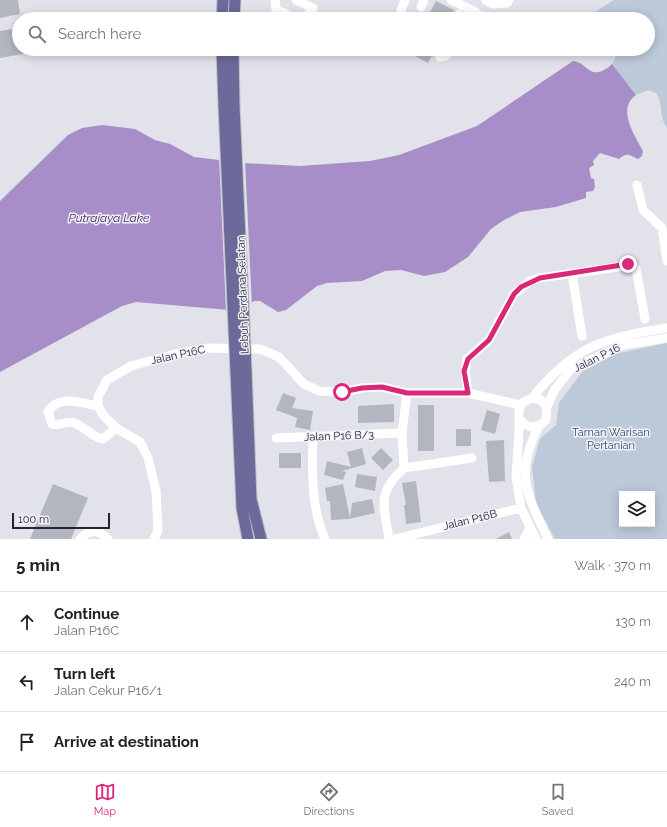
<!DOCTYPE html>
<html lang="en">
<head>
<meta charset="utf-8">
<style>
  :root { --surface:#fff; --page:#f6f6f6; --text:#202124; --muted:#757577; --line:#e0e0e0; --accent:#db2777 }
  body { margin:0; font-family:Raleway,sans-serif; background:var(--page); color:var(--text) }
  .controls { position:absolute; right:12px; bottom:12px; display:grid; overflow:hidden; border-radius:0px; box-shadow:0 2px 10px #0003 }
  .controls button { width:36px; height:36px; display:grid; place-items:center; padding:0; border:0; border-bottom:1px solid var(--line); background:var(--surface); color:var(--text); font:20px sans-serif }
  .scale { position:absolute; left:12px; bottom:10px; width:98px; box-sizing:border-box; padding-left:4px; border:2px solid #242338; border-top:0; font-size:11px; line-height:14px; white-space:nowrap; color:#242338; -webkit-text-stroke:3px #f1f2f7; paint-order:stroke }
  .stop { position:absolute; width:12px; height:12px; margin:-9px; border:3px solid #db2777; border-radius:50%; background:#fff }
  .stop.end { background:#db2777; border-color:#fff; box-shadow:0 1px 4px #0008 }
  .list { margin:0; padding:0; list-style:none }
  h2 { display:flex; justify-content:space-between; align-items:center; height:52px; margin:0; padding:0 16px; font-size:17px }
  h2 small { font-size:13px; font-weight:400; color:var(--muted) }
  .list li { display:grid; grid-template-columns:26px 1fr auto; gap:12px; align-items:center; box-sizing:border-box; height:60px; padding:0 16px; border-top:1px solid var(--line) }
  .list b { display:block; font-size:15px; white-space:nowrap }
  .list p { margin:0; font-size:13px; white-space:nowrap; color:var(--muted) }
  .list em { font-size:13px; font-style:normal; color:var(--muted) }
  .icon { flex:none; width:22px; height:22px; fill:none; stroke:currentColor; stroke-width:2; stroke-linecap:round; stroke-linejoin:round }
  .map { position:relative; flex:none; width:667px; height:539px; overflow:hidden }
  .search { position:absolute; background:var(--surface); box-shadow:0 2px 10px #0003; left:12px; right:12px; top:12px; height:44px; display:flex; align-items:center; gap:10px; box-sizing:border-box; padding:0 14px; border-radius:22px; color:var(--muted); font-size:15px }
  .sheet { height:232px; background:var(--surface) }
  nav { display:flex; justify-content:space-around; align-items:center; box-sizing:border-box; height:56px; border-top:1px solid var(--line); background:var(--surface); font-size:11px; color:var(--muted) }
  nav a { display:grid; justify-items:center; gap:2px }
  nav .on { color:var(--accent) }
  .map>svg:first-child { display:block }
</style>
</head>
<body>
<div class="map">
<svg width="667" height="539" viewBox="0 0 667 539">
  <rect width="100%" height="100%" fill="#e1e2ea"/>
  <path fill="#bcc9d9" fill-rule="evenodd" d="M614 0H667V128C658 115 664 104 656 93L648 90 636 95 612 64 615 59 616 49H648V19H591L596 11Z
    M667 343V539H555L536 503 532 467 540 439 556 425 559 403 582 372 615 354ZM622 494H652V524H622Z"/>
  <path fill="#a88ec9" d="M573 61C588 62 590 84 612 64L636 95C616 109 635 136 643 151L642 156 638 159C629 155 627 152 619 159L600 153 593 161 594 165 589 168 591 178 594 179 595 187 593 191 586 192V198L556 207 520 212 504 220 491 229 468 257 445 272 424 276 401 270 385 271 362 281 327 283 317 286 286 310 278 312 260 301H254L241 311 136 302 122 306 0 372V201L68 135 82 128 102 125 135 129 155 140 170 144 194 157 244 163 300 166 370 161 399 155 477 126Z"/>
  <path fill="#e1e2ea" d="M219 157 245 161 252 306 241 313 226 311Z"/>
  <path fill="#b3b6c1" d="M0 0H18L20 14 0 18Z
    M436 1 454 10 450 19H426Z
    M19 28V49H22L23 54 0 58V31Z
    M402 49H431L432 55 428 63Z
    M283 393 296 398 292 408 313 411 310 430 295 427 297 418 276 410Z
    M394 404V422L358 423V406Z
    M418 405H434V451H418Z
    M487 410 500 414 495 434 481 430Z
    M456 429H471V446H456Z
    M504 440 505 481 489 482 486 441Z
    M362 448 366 464 342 471 346 472 343 480 324 475 327 461 351 467 347 452Z
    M381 448 393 460 383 470 371 458Z
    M279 453H301V468H279Z
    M357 474 377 477 375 491 355 487Z
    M416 481 421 522 406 524 404 505H406L402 483Z
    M53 484 88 498 71 539H30Z
    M343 484 350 518 352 503 372 499 375 513 348 519 331 520 330 501H327L325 488Z
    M509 532 512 539H496Z"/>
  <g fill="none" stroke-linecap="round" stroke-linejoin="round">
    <defs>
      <path id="major" d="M222 19 223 0
        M234 19 235 0
        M222 49 224 106
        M233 49 234 106
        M246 371 251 499 261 539
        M236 372 242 508 248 539"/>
    </defs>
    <use href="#major" stroke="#bdbdc3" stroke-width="13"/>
    <path stroke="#fff" stroke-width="9" d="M275 0 277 19
      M296 0 313 8 305 19
      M451 0 476 12 481 19
      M486 0 493 4 507 3 509 0
      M421 7 424 0
      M276 9 296 19
      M401 10 405 0
      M456 19 459 14
      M438 49 437 51 440 57 445 56 452 49
      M637 185 643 210 662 228 667 261
      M572 273 582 336
      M468 393 465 371 467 359 489 340 514 294 530 281 539 278 633 265 636 269 645 319
      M532 398C574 346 603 338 667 328
      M98 406C80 403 58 394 48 412L52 424C60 427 66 420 74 423 85 427 92 437 103 439L116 428
      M547 407 555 389 571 369 623 345 667 338
      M519 418C526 429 537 430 546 420L547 407 541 400 532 398 523 402 519 409V430L516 477 521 508 536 539
      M539 426C514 473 527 495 548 539
      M276 438 402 433
      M313 438C312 471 311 508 325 539
      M404 468 472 458
      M80 539C89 529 99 529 108 539
      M154 539 158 530 156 491 148 458 140 442 116 428 103 415 98 406V397L107 380 131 366 175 354 208 348 260 349 279 357 304 384 319 391 342 392 362 388 382 387 407 393H468L520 405
      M389 539C384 506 376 493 404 468L402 433 407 393
      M395 539 521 508
      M524 539 530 528"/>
    <use href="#major" stroke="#6c6a9a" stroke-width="11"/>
    <defs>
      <path id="major-bridge" d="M224 106 236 372
        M234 106 246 371"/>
    </defs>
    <use href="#major-bridge" stroke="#bdbdc3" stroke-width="13" stroke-linecap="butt"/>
    <use href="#major-bridge" stroke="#6c6a9a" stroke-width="11"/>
  </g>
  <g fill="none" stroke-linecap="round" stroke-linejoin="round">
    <path stroke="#db2777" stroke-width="5" d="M342 392 362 388 382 387 407 393H468L464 371 468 359 489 340 514 294 521 287 540 278 628 264"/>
  </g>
  <g text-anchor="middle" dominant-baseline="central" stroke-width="3" stroke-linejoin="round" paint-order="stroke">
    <g font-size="11" fill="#242338" stroke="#f1f2f7">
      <text transform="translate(243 295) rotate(-92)">Lebuh Perdana Selatan</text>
      <text transform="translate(178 355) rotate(-12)">Jalan P16C</text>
      <text transform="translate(597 358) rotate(-26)">Jalan P 16</text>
      <text transform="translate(339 436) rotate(-2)">Jalan P16 B/3</text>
      <text transform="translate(470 520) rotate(-14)">Jalan P16B</text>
    </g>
    <g font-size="11" fill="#32446a" stroke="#f1f2f7">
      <text x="611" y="432">Taman Warisan<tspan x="611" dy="13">Pertanian</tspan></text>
    </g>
    <g font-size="12" font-style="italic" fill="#45246d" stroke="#f1f2f7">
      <text x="109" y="218">Putrajaya Lake</text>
    </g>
  </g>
</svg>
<div class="controls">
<button><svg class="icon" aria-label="layers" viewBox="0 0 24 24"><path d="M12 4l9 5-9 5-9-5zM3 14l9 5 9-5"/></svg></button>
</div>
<div class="scale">100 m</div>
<div class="stop" style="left:342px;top:392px"></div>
<div class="stop end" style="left:628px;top:264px"></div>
<div class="search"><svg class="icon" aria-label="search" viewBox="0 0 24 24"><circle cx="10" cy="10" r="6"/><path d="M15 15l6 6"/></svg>Search here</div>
</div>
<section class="sheet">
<h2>5 min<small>Walk · 370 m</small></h2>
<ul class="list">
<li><svg class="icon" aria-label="ahead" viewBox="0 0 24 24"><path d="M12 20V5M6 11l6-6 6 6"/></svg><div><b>Continue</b><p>Jalan P16C</p></div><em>130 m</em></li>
<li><svg class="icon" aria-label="left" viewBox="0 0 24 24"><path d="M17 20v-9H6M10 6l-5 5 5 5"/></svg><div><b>Turn left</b><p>Jalan Cekur P16/1</p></div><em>240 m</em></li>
<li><svg class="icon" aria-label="arrive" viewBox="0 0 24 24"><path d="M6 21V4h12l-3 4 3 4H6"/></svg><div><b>Arrive at destination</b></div></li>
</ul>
</section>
<nav>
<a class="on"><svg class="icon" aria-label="map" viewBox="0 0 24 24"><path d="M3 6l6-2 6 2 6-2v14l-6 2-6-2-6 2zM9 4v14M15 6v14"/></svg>Map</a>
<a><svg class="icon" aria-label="directions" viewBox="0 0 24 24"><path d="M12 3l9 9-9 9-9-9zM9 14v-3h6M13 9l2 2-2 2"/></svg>Directions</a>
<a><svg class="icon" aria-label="saved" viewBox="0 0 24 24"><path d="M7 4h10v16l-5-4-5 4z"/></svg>Saved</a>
</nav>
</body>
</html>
